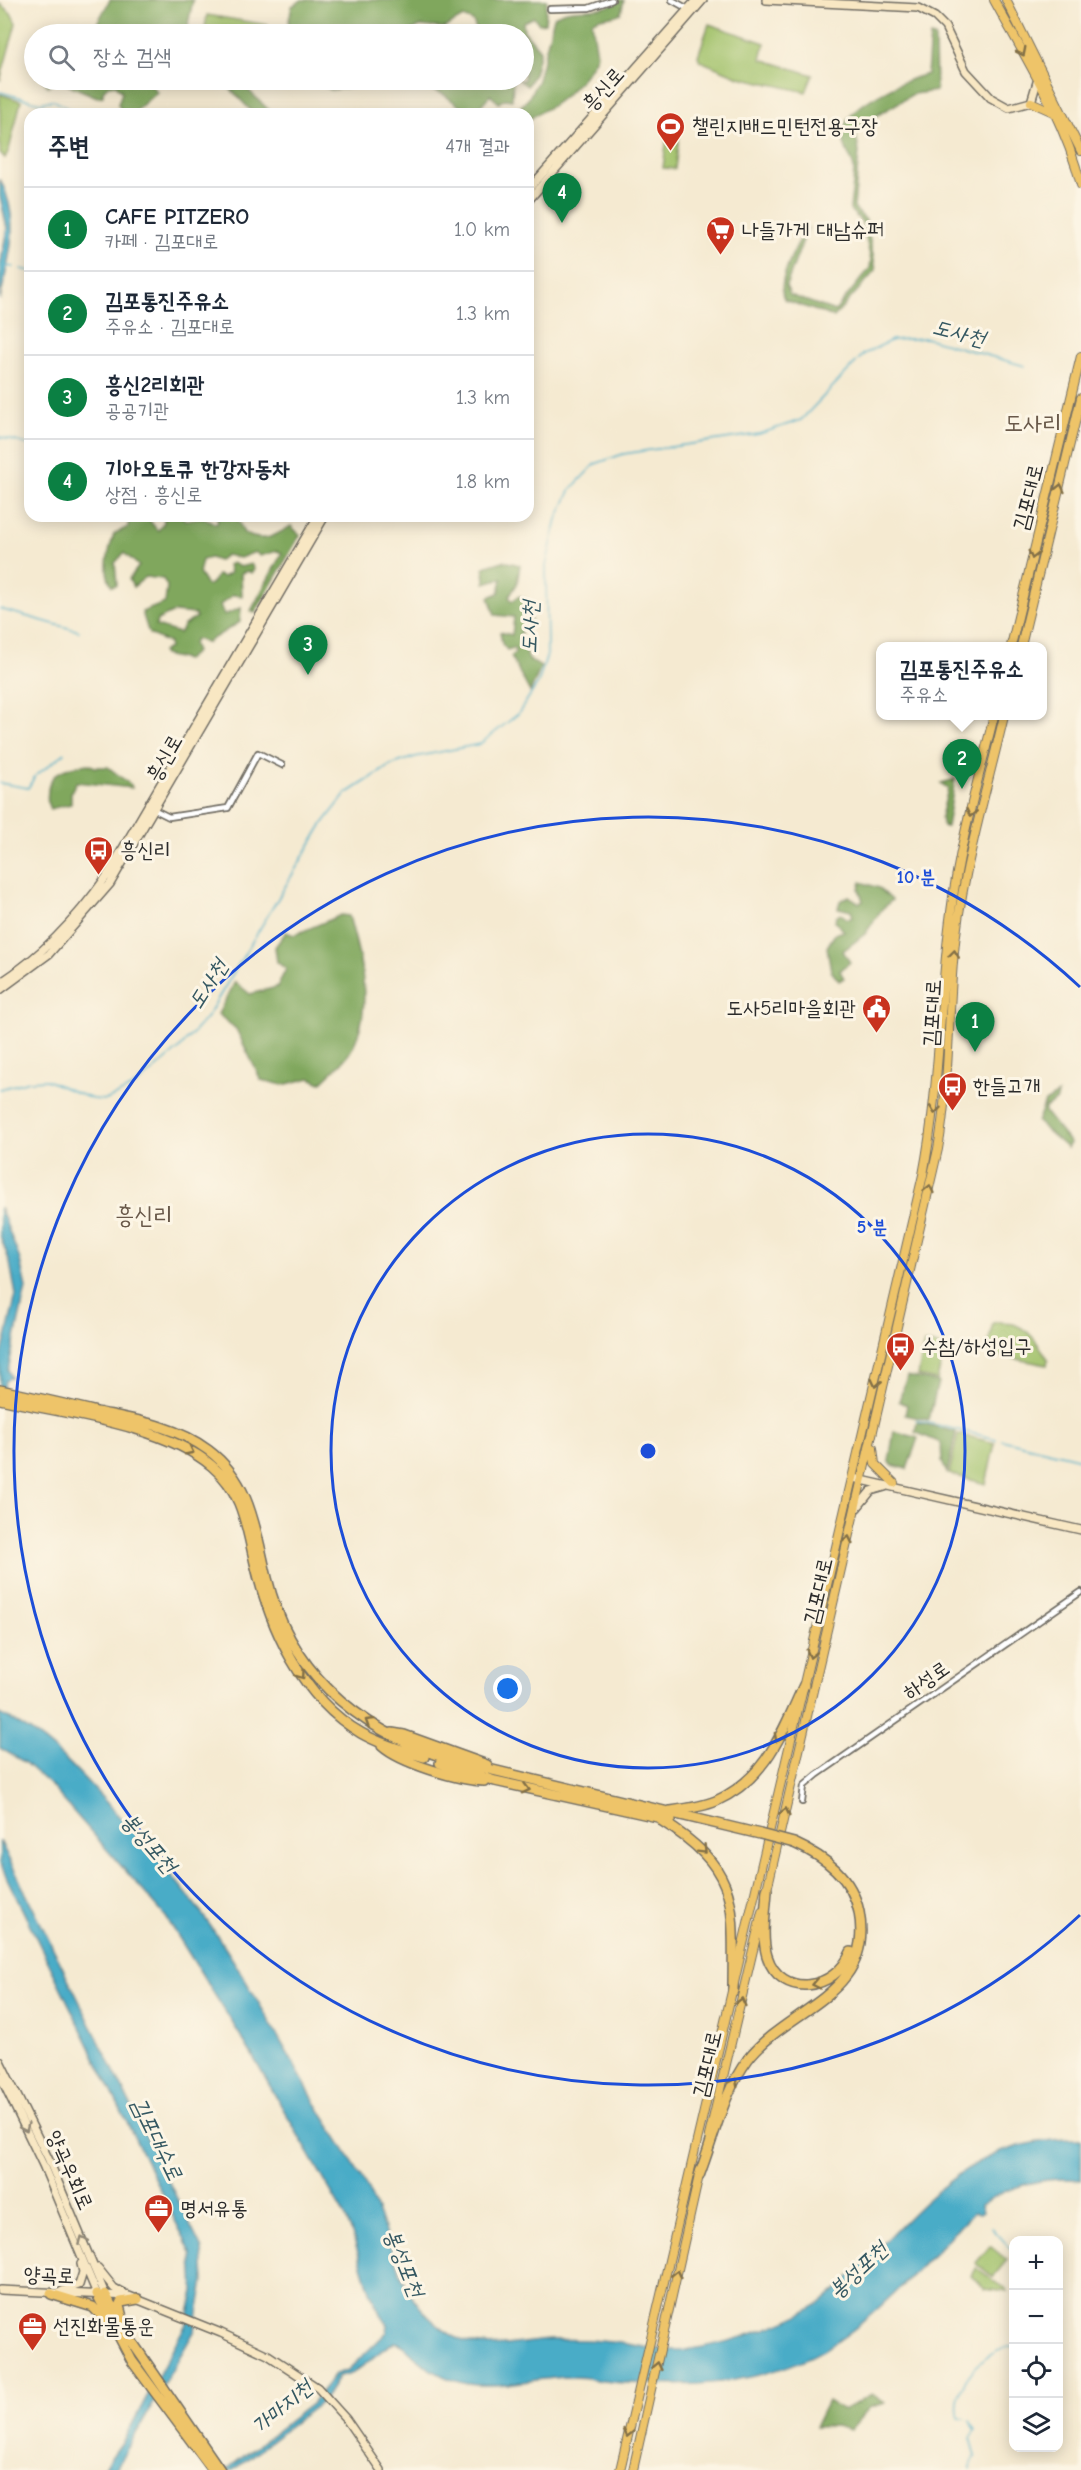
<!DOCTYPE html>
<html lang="ko">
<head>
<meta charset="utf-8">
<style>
  :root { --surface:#fff; --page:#f2f2f3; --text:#1f2937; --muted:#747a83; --line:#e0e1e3; --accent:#0b8043 }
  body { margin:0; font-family:"Comic Neue","Poor Story",sans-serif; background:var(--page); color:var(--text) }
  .controls { position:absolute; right:18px; bottom:18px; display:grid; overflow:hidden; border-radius:12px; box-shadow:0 3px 15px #0003 }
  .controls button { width:54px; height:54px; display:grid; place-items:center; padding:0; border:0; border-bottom:2px solid var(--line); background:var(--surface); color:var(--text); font:30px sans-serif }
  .you { position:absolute; left:508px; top:1689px; width:21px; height:21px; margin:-15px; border:4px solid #fff; border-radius:50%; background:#1a73e8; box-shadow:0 0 0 9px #1a73e833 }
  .badge { display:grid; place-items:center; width:39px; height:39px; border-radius:50%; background:var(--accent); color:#fff; font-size:20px; font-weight:700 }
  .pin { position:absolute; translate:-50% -50px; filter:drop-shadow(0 2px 3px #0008) }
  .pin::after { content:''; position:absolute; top:32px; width:21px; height:18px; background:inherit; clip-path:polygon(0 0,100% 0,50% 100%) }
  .popup { position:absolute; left:876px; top:642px; width:171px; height:78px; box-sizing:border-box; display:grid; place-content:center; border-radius:12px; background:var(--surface); filter:drop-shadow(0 2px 4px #0005); font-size:20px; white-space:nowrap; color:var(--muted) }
  .popup b { font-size:22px; color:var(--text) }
  .popup::after { content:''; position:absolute; left:50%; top:100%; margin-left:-12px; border:12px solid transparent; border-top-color:var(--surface) }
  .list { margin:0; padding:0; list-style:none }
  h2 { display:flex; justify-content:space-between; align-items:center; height:78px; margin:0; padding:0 24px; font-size:26px }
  h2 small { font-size:20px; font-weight:400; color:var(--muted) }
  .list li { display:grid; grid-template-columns:39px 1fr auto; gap:18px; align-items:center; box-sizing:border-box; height:84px; padding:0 24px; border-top:2px solid var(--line) }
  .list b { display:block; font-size:22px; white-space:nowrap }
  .list p { margin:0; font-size:20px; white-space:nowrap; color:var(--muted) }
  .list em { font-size:20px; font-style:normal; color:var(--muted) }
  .icon { flex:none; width:33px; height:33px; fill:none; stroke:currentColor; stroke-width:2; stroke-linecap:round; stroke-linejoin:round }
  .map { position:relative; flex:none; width:1081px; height:2470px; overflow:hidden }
  .search { position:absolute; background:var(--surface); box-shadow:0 3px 15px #0003; left:24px; top:24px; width:510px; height:66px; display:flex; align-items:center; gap:15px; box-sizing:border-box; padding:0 21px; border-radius:33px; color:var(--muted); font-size:22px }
  .panel { position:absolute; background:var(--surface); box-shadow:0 3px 15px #0003; left:24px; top:108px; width:510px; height:414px; border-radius:18px }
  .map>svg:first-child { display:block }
</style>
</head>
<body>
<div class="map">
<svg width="1081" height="2470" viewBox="0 0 1081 2470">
  <rect width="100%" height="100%" fill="#fcf5e5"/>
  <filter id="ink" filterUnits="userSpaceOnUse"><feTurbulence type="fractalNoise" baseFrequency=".0167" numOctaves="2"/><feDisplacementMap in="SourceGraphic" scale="12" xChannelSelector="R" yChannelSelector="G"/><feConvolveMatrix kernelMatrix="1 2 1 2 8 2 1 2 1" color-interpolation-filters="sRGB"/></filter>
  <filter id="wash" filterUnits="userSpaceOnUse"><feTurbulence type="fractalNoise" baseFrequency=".008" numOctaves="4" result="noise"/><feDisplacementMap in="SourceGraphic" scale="24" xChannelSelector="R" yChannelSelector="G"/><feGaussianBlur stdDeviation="1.35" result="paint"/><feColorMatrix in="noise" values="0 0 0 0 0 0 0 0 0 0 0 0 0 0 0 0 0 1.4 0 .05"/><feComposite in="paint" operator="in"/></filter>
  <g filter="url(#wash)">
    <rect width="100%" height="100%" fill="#f5ead1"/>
    <path fill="#a0c169" stroke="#66764a" stroke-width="1.5" d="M0 4 11 13 16 23 0 81Z
      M207 15 268 25 266 34H204Z
      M709 24 765 43 761 59 813 75 806 92 739 77 700 61 698 56Z
      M0 94 21 101 9 150 5 158 0 153Z
      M667 135 679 137 675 169 663 168Z
      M997 1322C1024 1321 1035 1338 1048 1359L1047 1365 986 1353 993 1323Z
      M924 1343 945 1347 937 1380 918 1376Z
      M958 1434 995 1443 986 1484 949 1474Z
      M990 2246 1007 2260 993 2277 976 2263Z
      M977 2268 1006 2290 1007 2292 985 2289 971 2276Z"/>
    <path fill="#80a75d" stroke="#566944" stroke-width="1.5" fill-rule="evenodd" d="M110 0H193L188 24 191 34H91Z
      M302 0H547L545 23 539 24 534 17 523 22 524 31 540 50 534 74 527 86 519 80H524V34H478L473 21 463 17 444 28 420 26 405 34H286L292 6Z
      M619 0H624L621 13C612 19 601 14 592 22L597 55C590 72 571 92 556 103 545 111 538 111 528 121V114H513L528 99 538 80 554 17C571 3 600 16 619 0Z
      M930 36 935 37 936 91 913 94 861 125 856 134 859 152 854 208 866 220 876 270 834 317 785 300C774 285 798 241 808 227L786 286 790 295 835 311 870 268 871 260 862 222 850 210C850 200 856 172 853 164 848 152 841 144 844 129 848 104 905 80 927 74Z
      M43 80H147L157 92 132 114H123L118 104 122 92 116 85 108 86 103 91V96L97 97 59 81 48 86Z
      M222 80H238L273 114H254Z
      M313 80H383V81L374 85 331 90Z
      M406 80H513L512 100 504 99 499 103 490 95 476 111H466L443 94Z
      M129 516H146L158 531 164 522 163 516H182L185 520 203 517 216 524 218 521 216 516H236L244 533C264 544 274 536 291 526L300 535 255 613 251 611 282 553 277 551 260 556 255 552 240 558 226 555 218 561 210 558 202 560 199 573 207 586 212 583 217 575 223 577 230 573 228 565 232 563 240 567 251 564 254 569 252 573 247 571 241 573 242 596 233 595 220 605 224 615 241 608 240 622 206 643 196 639 193 643 196 652 186 660 164 655 162 652 169 648V643L149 634 142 612 165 603 167 586 163 579 146 577 133 587 129 579 139 566 124 553 115 563 117 585 112 586C102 571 109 550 114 534L128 527ZM174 612 195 614 196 618 184 625 179 633 156 626 157 620Z
      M503 561 520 565 517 584 509 597 512 601 519 596 526 599 531 622 522 627 520 635 529 660 541 667 530 692 511 657 515 653 514 648 507 650 502 644 500 632 512 635 514 617 495 615 489 597 499 593 502 578 485 583 484 567Z
      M88 764 95 767H108L131 785 132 788 76 782 71 792V804L50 809C47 804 47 798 48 791 49 770 71 767 88 764Z
      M955 779 947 827H943L941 817 948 789 941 783Z
      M861 882 879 888 892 900 882 909 865 934 843 951 850 962 840 971 844 978 839 981 831 971 827 947 835 934 844 931 835 921 836 916 841 914 848 919 853 917 851 911 838 908 840 901 849 896 859 903 863 901 859 889Z
      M341 915 349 916C361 960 375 1010 350 1052 343 1063 331 1073 321 1083L310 1078 283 1085 261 1080 236 1029 218 1014 235 982 250 994 277 987 286 969 277 962 275 947 286 932 294 935Z
      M1058 1094 1057 1100 1045 1108V1112L1070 1143 1067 1148 1037 1122 1045 1102Z
      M907 1376 938 1382 929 1420 905 1415 907 1405 899 1401Z
      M917 1422 956 1432 947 1473 942 1462 941 1443 915 1432Z
      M894 1431 918 1438 907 1469 892 1465 889 1461Z
      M872 2394 885 2403 869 2408 850 2430 836 2426 815 2427 828 2401 843 2410Z"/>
    <path fill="#48acc7" stroke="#3a6c79" stroke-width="1.5" d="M0 179C22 222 9 256 0 300V267L7 228 0 196Z
      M0 1207 20 1260 26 1288 8 1370 11 1377 5 1381 0 1401V1362L16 1295 10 1263 0 1235Z
      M0 1714C48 1736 80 1773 115 1812 145 1845 176 1878 202 1914 245 1973 280 2042 317 2105 333 2133 353 2160 368 2190 396 2245 395 2302 455 2337 483 2354 521 2341 552 2340 572 2339 592 2340 611 2342 630 2344 649 2349 669 2350 709 2352 790 2324 823 2301 911 2228 952 2136 1081 2139V2180C1046 2176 1010 2185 981 2205L983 2212 980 2214 973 2213C934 2252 888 2304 845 2336 789 2377 716 2388 650 2384 629 2382 611 2384 592 2379 557 2371 507 2390 469 2384 451 2381 434 2373 420 2361 412 2355 406 2344 395 2342 375 2351 361 2375 339 2376L324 2400 233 2470H226L311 2404 336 2374 348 2370 387 2332 388 2325C364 2294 362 2250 344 2214L245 2043 166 1917 51 1786 24 1762 0 1748Z
      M0 1841 202 2249 204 2281 195 2330 115 2470H102L123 2441 187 2322 194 2292 192 2255 0 1864Z"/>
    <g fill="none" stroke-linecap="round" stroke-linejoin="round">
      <path stroke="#48acc7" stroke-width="1.5" d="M0 92 40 103 53 100 78 114
        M6 266 14 267
        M21 269 30 271
        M0 437 30 445
        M0 609 79 631
        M0 783 28 788 35 776 65 753
        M0 1089 29 1081 46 1080 92 1099 106 1100 133 1087 179 1049 207 1017 322 825 346 794 391 765 415 757 480 744 518 714 538 683 547 655 546 566 557 519 571 489 595 464 623 454 759 434 801 420 864 354 892 340 926 338 1025 366
        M916 1420 996 1439
        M1002 1440 1081 1459
        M992 2228 1014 2252
        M1058 2300 1067 2312 1058 2322
        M966 2419 959 2418C950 2386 984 2350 1014 2346
        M970 2421 976 2430 971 2438 976 2456 971 2463V2470"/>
    </g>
  </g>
  <g filter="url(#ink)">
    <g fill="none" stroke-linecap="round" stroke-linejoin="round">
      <defs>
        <path id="street" d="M672 0 690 10
          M550 9 589 8 612 0
          M153 809 169 817 228 808 258 753 282 765
          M802 1802 804 1786 817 1775 1081 1592"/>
        <path id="secondary" d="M766 0 918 8 935 17 945 27 966 71 991 98 1009 108 1031 102 1037 82
          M528 190 696 0
          M528 201 703 0
          M0 983C41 956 78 917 106 877L318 516
          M0 990 49 954 110 884 325 516
          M853 1478 1081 1530
          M857 1508 871 1491 885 1487
          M0 2061 48 2158 105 2294
          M0 2076 43 2165 97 2294
          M98 2268 114 2288 127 2295
          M0 2290 129 2296 221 2333 268 2355 318 2388 346 2419 381 2470
          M62 2291 79 2285 83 2272 81 2264"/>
        <path id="primary" d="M994 0C1026 59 1065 120 1081 185
          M1006 0 1081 151
          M1031 102 1051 111
          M1011 646 1081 356
          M1021 646 1081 398
          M873 1448 875 1464 894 1483
          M766 1894 938 1149C949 1087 948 1024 953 962 960 878 985 797 1004 716
          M709 2136 762 1912
          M620 2470 923 1175C940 1088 939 1000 951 912 959 846 978 780 994 716
          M633 2470 700 2171"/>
        <path id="highway" d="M0 1390C33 1397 65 1404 97 1412 135 1420 176 1426 208 1450 251 1482 255 1529 267 1578 290 1675 359 1730 451 1760L760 1834
          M0 1399C62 1413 163 1424 212 1466 243 1492 246 1525 255 1563 270 1627 301 1698 361 1733 380 1744 403 1751 424 1757
          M392 1733 404 1735 487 1765
          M382 1746C401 1763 458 1780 484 1781
          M440 1763 495 1781 671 1820
          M670 1811C685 1809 702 1807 716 1801 767 1778 782 1732 804 1685
          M662 1821C742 1871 733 1906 733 1991
          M767 1890C766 1910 761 1936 767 1956 781 2000 836 1990 851 1952
          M699 2176C714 2137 723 2093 748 2059 787 2008 875 1995 859 1912 852 1877 825 1857 794 1843
          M51 2294 93 2307 106 2321
          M97 2294 132 2361 213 2470
          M105 2294 128 2336 220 2470
          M122 2317 119 2306 121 2302 138 2299"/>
      </defs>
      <use href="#street" stroke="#726e65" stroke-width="8"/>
      <use href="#secondary" stroke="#726e65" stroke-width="10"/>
      <use href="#primary" stroke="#726e65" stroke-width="10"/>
      <use href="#highway" stroke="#726e65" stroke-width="12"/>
      <use href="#street" stroke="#fff" stroke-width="4.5"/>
      <use href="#secondary" stroke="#f8e7c3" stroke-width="7"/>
      <use href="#primary" stroke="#eec469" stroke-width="8"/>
      <use href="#highway" stroke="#eec469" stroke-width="9"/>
      <defs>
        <path id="highway-bridge" d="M760 1834 794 1843"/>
      </defs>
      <use href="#highway-bridge" stroke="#726e65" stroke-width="12" stroke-linecap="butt"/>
      <use href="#highway-bridge" stroke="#eec469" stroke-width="9"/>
    </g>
    <defs><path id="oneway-chevron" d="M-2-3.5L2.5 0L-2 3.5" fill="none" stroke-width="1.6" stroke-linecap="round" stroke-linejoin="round" transform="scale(1.5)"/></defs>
    <g stroke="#837047">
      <use href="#oneway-chevron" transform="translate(1022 52) rotate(63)"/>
      <use href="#oneway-chevron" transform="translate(1060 488) rotate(-77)"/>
      <use href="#oneway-chevron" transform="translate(1033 555) rotate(104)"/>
      <use href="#oneway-chevron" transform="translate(971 813) rotate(103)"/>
      <use href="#oneway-chevron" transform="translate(954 954) rotate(-83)"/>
      <use href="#oneway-chevron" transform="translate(935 1110) rotate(97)"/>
      <use href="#oneway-chevron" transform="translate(929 1189) rotate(-77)"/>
      <use href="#oneway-chevron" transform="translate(876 1383) rotate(103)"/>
      <use href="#oneway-chevron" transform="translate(190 1451) rotate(27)"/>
      <use href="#oneway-chevron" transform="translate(848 1540) rotate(-77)"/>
      <use href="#oneway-chevron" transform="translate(811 1654) rotate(104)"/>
      <use href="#oneway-chevron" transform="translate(301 1675) rotate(55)"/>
      <use href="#oneway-chevron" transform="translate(369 1722) rotate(-148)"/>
      <use href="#oneway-chevron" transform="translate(778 1738) rotate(118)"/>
      <use href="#oneway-chevron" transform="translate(526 1789) rotate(14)"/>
      <use href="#oneway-chevron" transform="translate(785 1812) rotate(-77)"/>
      <use href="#oneway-chevron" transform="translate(703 1850) rotate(45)"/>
      <use href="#oneway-chevron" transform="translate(816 1984) rotate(168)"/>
      <use href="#oneway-chevron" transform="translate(741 2002) rotate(-77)"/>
      <use href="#oneway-chevron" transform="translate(734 2082) rotate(-63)"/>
      <use href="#oneway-chevron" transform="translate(677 2274) rotate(-77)"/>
      <use href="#oneway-chevron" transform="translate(657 2366) rotate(-78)"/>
      <use href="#oneway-chevron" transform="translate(628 2433) rotate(103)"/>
    </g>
    <g stroke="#928977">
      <use href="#oneway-chevron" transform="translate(25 2128) rotate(65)"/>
      <use href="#oneway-chevron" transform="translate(83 2240) rotate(-113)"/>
    </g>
  </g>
  <g fill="none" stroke="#1d4ed8" stroke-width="3">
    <circle cx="648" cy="1451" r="317"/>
    <path d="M1080 1915A634 634 0 1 1 1080 987"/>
  </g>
  <defs>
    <symbol id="stadium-pin" viewBox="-11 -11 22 30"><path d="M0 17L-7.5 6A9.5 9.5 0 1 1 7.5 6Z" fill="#c8321e" stroke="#fcf5e5"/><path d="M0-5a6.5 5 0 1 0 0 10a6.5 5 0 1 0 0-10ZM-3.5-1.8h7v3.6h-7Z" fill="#fff"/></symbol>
    <symbol id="supermarket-pin" viewBox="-11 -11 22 30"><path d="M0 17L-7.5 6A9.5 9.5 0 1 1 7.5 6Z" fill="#c8321e" stroke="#fcf5e5"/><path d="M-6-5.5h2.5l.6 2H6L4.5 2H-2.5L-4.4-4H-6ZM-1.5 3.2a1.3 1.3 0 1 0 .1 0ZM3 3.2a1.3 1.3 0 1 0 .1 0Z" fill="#fff"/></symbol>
    <symbol id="bus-pin" viewBox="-11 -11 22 30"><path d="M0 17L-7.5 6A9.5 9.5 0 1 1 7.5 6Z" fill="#c8321e" stroke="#fcf5e5"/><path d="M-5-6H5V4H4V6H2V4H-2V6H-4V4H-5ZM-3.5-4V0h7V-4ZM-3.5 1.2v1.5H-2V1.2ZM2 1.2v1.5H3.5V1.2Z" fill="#fff"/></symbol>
    <symbol id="civic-pin" viewBox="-11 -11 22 30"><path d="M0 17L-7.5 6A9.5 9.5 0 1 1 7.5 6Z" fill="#c8321e" stroke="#fcf5e5"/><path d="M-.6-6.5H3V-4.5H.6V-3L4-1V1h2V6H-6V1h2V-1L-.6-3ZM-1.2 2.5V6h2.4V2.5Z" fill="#fff"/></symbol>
    <symbol id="office-pin" viewBox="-11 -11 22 30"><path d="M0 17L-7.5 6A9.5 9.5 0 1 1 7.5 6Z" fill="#c8321e" stroke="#fcf5e5"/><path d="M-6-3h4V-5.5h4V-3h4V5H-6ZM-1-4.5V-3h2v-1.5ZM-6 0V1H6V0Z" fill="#fff"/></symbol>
  </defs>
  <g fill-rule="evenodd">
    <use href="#stadium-pin" x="654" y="110" width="33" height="45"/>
    <use href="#supermarket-pin" x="704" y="214" width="33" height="45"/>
    <use href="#bus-pin" x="82" y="834" width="33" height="45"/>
    <use href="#civic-pin" x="860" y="992" width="33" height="45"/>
    <use href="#bus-pin" x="936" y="1070" width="33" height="45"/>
    <use href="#bus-pin" x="884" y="1330" width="33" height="45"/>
    <use href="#office-pin" x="142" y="2192" width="33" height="45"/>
    <use href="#office-pin" x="16" y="2310" width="33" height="45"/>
  </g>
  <g text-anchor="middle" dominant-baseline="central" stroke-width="6" stroke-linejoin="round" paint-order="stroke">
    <g font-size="21" fill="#2b2b2b" stroke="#fcf5e5">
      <text transform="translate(603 89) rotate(-48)">흥신로</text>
      <text transform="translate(1028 497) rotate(-76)">김포대로</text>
      <text transform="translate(164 758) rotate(-60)">흥신로</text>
      <text transform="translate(932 1013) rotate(-87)">김포대로</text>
      <text transform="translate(818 1591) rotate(-77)">김포대로</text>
      <text transform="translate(926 1680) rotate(-35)">하성로</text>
      <text transform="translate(707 2064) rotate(-77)">김포대로</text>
      <text transform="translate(70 2170) rotate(66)">양곡우회로</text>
      <text transform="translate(49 2275) rotate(2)">양곡로</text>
    </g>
    <g font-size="21" fill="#2b2b2b" stroke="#fcf5e5" text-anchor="start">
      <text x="692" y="126">챌린지배드민턴전용구장</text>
      <text x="742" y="230">나들가게 대남슈퍼</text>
      <text x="120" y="850">흥신리</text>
      <text x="856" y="1008" text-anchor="end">도사5리마을회관</text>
      <text x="973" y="1086">한들고개</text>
      <text x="921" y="1346">수참/하성입구</text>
      <text x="180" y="2208">명서유통</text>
      <text x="53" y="2326">선진화물통운</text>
    </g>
    <g font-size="22" font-style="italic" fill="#355862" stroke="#fcf5e5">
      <text transform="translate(959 333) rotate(14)">도사천</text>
      <text transform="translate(530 627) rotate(-88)">도사천</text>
      <text transform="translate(208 984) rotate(-58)">도사천</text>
      <text transform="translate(149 1843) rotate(49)">봉성포천</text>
      <text transform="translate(157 2139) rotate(64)">김포대수로</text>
      <text transform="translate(404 2263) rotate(68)">봉성포천</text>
      <text transform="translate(858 2270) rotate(-43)">봉성포천</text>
      <text transform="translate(282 2407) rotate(-40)">가마지천</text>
    </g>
    <g font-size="24" fill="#69594a" stroke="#fcf5e5">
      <text x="1033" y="423">도사리</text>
      <text x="144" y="1215">흥신리</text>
    </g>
  </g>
  <circle cx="648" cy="1451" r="9" fill="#1d4ed8" stroke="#fcf5e5" stroke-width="3"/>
  <g font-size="18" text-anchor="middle" font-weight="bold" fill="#1d4ed8" stroke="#fcf5e5" stroke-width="6" stroke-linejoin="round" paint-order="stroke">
    <text x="916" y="883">10 분</text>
    <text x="872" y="1233">5 분</text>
  </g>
</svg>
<div class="controls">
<button>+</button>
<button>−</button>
<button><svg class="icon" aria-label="locate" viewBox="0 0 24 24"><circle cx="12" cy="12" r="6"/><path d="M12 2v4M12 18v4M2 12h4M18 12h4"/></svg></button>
<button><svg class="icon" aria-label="layers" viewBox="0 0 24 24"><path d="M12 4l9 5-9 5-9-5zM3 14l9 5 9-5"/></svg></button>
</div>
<div class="you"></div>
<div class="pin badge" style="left:975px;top:1052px">1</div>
<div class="pin badge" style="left:962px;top:789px">2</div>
<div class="popup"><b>김포통진주유소</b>주유소</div>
<div class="pin badge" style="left:308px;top:675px">3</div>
<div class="pin badge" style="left:562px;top:223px">4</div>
<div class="search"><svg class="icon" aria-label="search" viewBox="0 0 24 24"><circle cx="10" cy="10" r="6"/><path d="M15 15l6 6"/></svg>장소 검색</div>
<section class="panel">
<h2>주변<small>4개 결과</small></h2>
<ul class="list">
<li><span class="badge">1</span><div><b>CAFE PITZERO</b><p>카페 · 김포대로</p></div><em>1.0 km</em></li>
<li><span class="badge">2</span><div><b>김포통진주유소</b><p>주유소 · 김포대로</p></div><em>1.3 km</em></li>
<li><span class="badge">3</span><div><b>흥신2리회관</b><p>공공기관</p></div><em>1.3 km</em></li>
<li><span class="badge">4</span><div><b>기아오토큐 한강자동차</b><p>상점 · 흥신로</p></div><em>1.8 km</em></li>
</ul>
</section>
</div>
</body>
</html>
